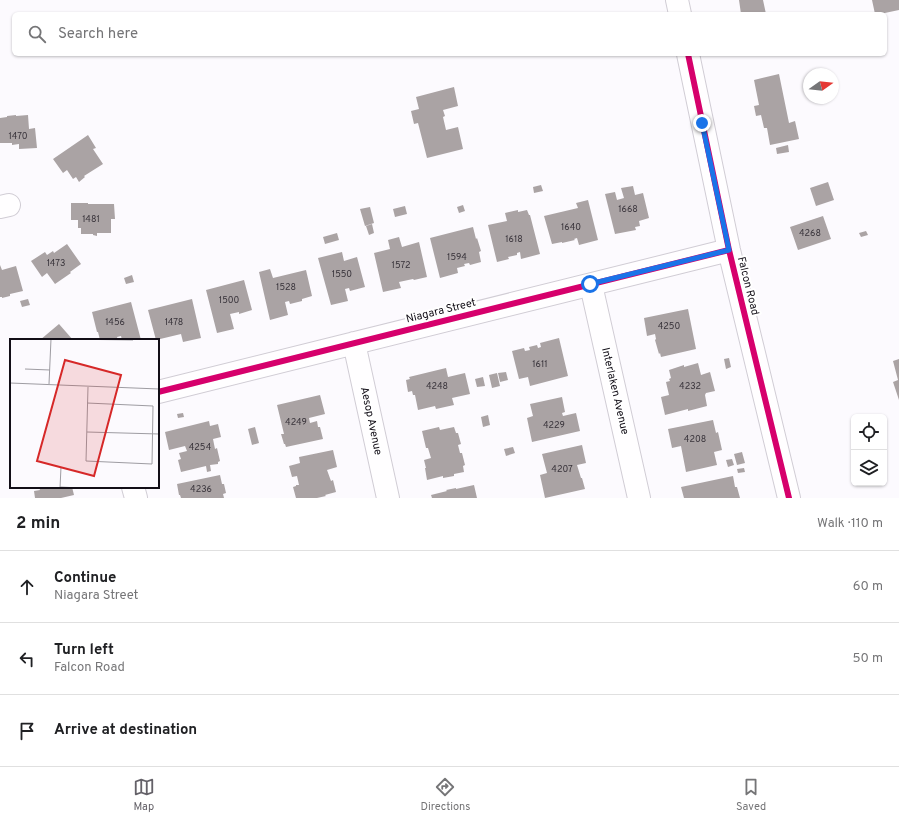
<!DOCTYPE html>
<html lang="en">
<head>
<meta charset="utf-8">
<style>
  :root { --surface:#fff; --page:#f6f6f6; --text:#202124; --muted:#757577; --line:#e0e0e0; --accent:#646168 }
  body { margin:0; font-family:Overpass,sans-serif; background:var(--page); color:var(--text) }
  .controls { position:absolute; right:12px; bottom:12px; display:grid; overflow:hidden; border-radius:6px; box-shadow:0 1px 3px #0004 }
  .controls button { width:36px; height:36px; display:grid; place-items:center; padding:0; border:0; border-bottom:1px solid var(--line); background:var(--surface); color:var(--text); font:20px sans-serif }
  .compass { position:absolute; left:803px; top:68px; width:36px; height:36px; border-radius:50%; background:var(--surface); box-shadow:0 1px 3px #0004; rotate:75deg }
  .stop { position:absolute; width:12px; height:12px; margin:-9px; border:3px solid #1a73e8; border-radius:50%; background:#fff }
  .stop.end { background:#1a73e8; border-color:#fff; box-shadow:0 1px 4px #0008 }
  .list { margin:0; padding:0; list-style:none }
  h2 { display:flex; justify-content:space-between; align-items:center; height:52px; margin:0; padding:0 16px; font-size:17px }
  h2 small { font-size:13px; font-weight:400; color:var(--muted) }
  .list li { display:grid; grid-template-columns:26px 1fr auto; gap:12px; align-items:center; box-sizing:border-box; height:72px; padding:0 16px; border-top:1px solid var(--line) }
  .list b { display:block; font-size:15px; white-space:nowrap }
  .list p { margin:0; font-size:13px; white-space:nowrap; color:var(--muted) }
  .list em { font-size:13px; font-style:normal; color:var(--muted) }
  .icon { flex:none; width:22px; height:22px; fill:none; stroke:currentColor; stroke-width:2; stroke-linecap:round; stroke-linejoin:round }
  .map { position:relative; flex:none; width:899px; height:498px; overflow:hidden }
  .search { position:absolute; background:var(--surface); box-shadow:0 1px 3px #0004; left:12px; right:12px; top:12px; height:44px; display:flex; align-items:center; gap:10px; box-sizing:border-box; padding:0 14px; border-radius:6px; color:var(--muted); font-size:15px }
  .sheet { height:268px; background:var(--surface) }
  nav { display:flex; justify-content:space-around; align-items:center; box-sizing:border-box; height:56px; border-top:1px solid var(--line); background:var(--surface); font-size:11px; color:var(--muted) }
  nav a { display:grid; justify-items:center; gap:2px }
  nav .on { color:var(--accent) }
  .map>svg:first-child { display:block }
</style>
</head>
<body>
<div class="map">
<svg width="899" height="498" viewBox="0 0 899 498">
  <rect width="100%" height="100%" fill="#fcfafe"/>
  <path fill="#aaa3a4" d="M739 0H763L766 14H741Z
    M872 0H899V10L880 14H875Z
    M779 74 789 123 795 121 799 139 770 145 767 128H764L761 115 756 116 754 106 759 105 754 80Z
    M454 87 458 106 443 110 445 116 443 117 446 130 458 127 463 149 427 158 418 123 414 124 411 111 419 109 416 97Z
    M16 115V116L28 115 29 129 35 128 37 148 19 149V144L12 145V143H0V118L7 117V116Z
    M88 135 96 148 93 149 103 164 84 176 85 177 79 182 76 177 73 179 67 170 63 173 53 159Z
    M788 145 789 152 777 154 776 148Z
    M828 182 834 200 816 206 810 188Z
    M541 185 543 191 534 193 533 187Z
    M633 186 635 195 643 193 649 218 639 221 640 226 635 227 636 230 615 234 605 194 615 192 617 200 624 198 621 188Z
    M588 200 598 240 579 245 577 238 574 239 575 240 562 243V242L552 244 544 216 578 208 576 203Z
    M71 203H88V204H114L115 219H111V233H97V236L93 235V234H81V228H78V220H71Z
    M463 205 465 211 459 213 457 207Z
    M405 206 407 214 395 217 393 209Z
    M370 207 374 223 365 226 360 209Z
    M518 210V212L527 210 529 215H530L540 254 521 259 520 252 517 253V255L508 257 509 259 497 262 488 225 507 221 505 213Z
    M823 216 831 239 798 250 790 227Z
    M372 224 374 233 369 235 366 226Z
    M473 227 476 239 477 238 481 251 479 252 481 262 470 265 469 263 464 264 465 266 457 268 458 273 440 278 430 238Z
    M866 231 868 235 861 237 859 233Z
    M337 233 339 240 325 244 323 237Z
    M399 237 402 247 419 242 427 277 414 280 413 279 399 282 401 288 383 292 374 253 390 249 388 240Z
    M67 244 81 264 70 272 71 273 55 284 47 273 42 277 31 261 45 252 47 255 53 251 54 253Z
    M342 252 344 261 357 257 365 287 350 291 349 288 345 289 348 301 331 305 318 258Z
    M0 265 2 270 16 266 23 291 10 294V296L2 298V297H0Z
    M270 269 273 278 306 270 312 296 302 299V301L290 304 289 301 285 302 288 315 270 320 259 272Z
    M132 275 134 282 126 284 124 278Z
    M244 280 252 310 239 314V312L230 314 234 329 217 333 206 290Z
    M28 299 30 305 22 307 20 301Z
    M192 299 201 338 183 342 181 334 156 340 148 310Z
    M131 302 141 340H122L121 336 117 337 118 340H100L98 332H97L92 312Z
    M688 309 696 349 661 357 660 353 659 354 655 340 656 339 655 334 647 336 644 318Z
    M59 324 73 340H40Z
    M559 338 568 376 530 386 528 377 519 379 512 351 524 348 525 351 530 350 529 347 537 345 538 348 541 347 540 343Z
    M729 358 731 367 726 369 724 359Z
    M899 359V400L893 382 898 380 893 361Z
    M698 363 701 375 710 372 715 391 706 393 705 395 707 406 688 411V409L665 415 661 397 669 395 666 382 670 381 669 379 671 378 669 370 684 365V367Z
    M446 368 448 377 465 373 470 394 452 398 454 405 436 409 435 406 418 410 415 395H413L412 391 408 392 406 380 410 379 409 377Z
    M506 372 508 380 500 382 498 373Z
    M497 373 500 386 492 388 489 375Z
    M483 377 485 386 477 387 475 379Z
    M320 395 325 414 309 418 310 423 317 421 318 427H320L323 439 286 447 285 444H284L281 434H284L277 405Z
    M562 397 565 412 562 413 563 416 576 413 580 431 532 442 527 418 533 416 530 404Z
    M183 413 184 417 178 418 177 414Z
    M488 415 490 425 483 427 481 417Z
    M713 420 716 433 718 432 722 450 714 452 717 465 686 472 681 446 672 448 668 429Z
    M209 421 210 426 218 424 221 437 213 439 215 449 217 448 220 461 218 462V464L210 465 211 471 207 472 206 466 181 472 178 460 181 459 179 453 187 451 185 446 169 450 165 432Z
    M255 427 259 443 252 445 248 429Z
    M439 427 440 430 454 427 456 433H458L461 444 458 445 460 453H462L465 465 463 466 464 472 454 474V476L443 478V476L427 480 425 468H426L424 460 431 458 428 448H426L422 431Z
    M582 445 586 463 577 465 581 478H582L585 489 545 498 540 475 547 473 542 454Z
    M513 447 515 453 506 456 504 449Z
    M333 450 337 467 327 470 331 481 333 480 336 492 325 495 326 496 317 498H296L293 487 296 486V485H299L297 476 292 477 289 466 300 463 299 457Z
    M742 452 745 463 737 465 734 454Z
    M732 459 734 465 728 467 726 460Z
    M744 468 745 472 738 473 737 469Z
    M220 475 222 484H224L226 493 223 494 224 498H181L180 495H179L177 484Z
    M733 476 735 487H737L740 498H684L681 487Z
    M474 485 477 498H432L431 495 447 491 446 490 456 488V489Z
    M39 487H72L74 495 61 498H35L34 491 40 490Z"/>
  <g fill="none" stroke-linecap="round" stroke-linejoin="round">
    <defs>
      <path id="minor" d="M677 0 680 14
        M688 54 729 250 789 498
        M0 207 9 205
        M591 285 639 498
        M354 343 388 498
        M158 392 729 250
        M133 487 136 498"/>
    </defs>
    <use href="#minor" stroke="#d1cdd5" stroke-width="24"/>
    <use href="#minor" stroke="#fffeff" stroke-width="22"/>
    <defs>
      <path id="cycleway" d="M688 54 729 250 789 498
        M158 392 729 250"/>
    </defs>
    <use href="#cycleway" stroke="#fff" stroke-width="8"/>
    <use href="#cycleway" stroke="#d6006c" stroke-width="6"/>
  </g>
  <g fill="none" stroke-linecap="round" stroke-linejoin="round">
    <path stroke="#1a73e8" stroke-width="5" d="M590 284 729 250 702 123"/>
  </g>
  <g text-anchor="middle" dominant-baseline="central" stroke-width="4" stroke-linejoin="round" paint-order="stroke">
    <g font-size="9" fill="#38333a">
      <text x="18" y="136">1470</text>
      <text x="628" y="209">1668</text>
      <text x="91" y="219">1481</text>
      <text x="571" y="227">1640</text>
      <text x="810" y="233">4268</text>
      <text x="514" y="239">1618</text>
      <text x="457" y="257">1594</text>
      <text x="56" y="263">1473</text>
      <text x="401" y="265">1572</text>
      <text x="342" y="274">1550</text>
      <text x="286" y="287">1528</text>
      <text x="229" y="300">1500</text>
      <text x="115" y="322">1456</text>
      <text x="174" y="322">1478</text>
      <text x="669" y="326">4250</text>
      <text x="540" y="364">1611</text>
      <text x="437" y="386">4248</text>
      <text x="690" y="386">4232</text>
      <text x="296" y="422">4249</text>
      <text x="554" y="425">4229</text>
      <text x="695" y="439">4208</text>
      <text x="200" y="447">4254</text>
      <text x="562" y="469">4207</text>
      <text x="201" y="489">4236</text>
    </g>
    <g font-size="11" fill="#120e17" stroke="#fff">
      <text transform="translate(748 286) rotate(76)">Falcon Road</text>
      <text transform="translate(441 311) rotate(-14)">Niagara Street</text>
      <text transform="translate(615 391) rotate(77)">Interlaken Avenue</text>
      <text transform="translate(371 421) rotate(78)">Aesop Avenue</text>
    </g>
  </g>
  <g transform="translate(10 339)">
    <rect width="149" height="149" fill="#fcfafe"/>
    <path fill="none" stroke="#9e9ca2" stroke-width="1" d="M55 0 123 1M15 30 40 31M0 44 149 50M39 45 41 0M77 64 143 67 142 125 76 122 78 48M77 93 149 95M50 148 70 149M50 149 51 128"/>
    <path fill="#d62828" fill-opacity="0.15" stroke="#d62828" stroke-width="2" d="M55 21 111 36 84 137 27 122Z"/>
    <rect width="149" height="149" fill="none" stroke="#120e17" stroke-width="2"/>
  </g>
</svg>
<div class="controls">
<button><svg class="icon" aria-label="locate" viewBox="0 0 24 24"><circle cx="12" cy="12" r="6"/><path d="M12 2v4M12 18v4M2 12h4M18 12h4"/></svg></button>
<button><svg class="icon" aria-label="layers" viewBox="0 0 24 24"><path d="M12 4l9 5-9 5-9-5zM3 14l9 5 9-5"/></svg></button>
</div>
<svg class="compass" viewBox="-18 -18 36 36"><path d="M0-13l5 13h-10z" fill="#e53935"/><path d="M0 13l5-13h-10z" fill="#757577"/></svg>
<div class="stop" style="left:590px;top:284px"></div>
<div class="stop end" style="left:702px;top:123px"></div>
<div class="search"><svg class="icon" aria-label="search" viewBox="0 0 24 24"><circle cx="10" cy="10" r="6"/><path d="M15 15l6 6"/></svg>Search here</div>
</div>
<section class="sheet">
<h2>2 min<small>Walk · 110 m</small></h2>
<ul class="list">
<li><svg class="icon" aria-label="ahead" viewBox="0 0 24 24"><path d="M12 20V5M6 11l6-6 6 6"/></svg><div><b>Continue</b><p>Niagara Street</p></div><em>60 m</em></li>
<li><svg class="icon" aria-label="left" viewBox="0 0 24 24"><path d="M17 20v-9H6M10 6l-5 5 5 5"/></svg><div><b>Turn left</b><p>Falcon Road</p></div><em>50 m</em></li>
<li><svg class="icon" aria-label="arrive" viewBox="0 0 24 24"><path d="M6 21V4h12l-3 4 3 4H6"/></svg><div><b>Arrive at destination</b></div></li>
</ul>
</section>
<nav>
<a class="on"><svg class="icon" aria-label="map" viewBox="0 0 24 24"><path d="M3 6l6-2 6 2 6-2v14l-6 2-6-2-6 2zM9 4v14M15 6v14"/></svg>Map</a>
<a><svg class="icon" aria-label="directions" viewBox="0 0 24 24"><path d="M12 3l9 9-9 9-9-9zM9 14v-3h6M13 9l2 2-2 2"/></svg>Directions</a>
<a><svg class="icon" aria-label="saved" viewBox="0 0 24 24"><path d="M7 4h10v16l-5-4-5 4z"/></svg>Saved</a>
</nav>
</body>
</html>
